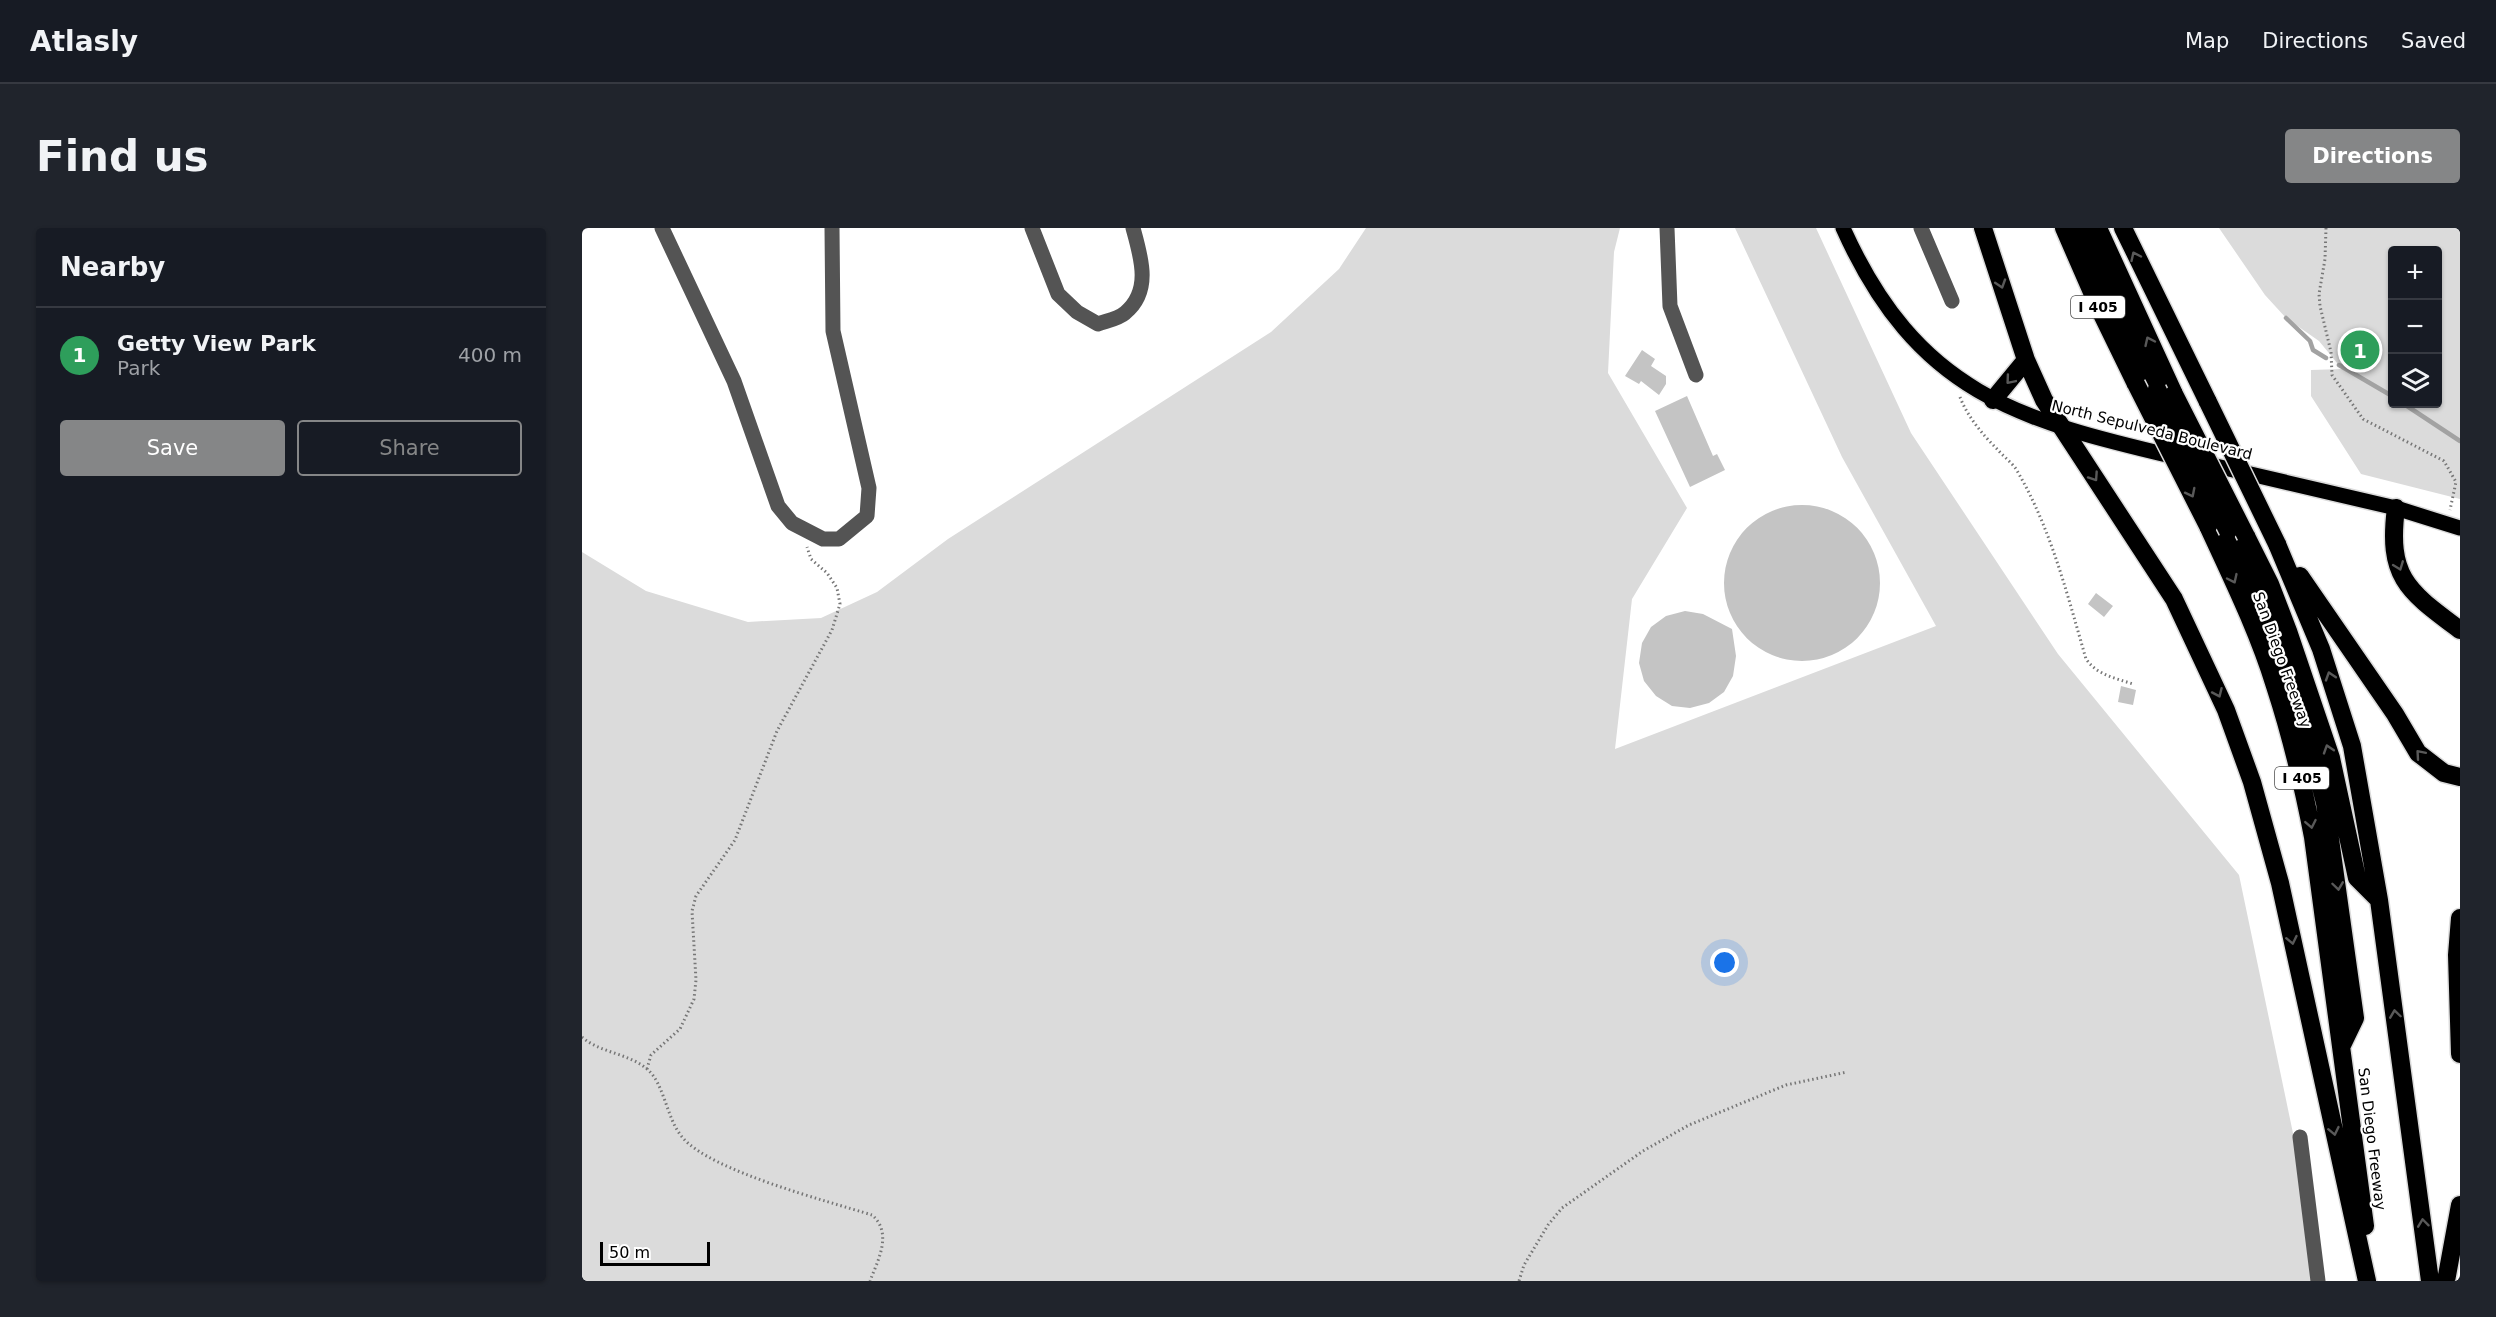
<!DOCTYPE html>
<html lang="en">
<head>
<meta charset="utf-8">
<style>
  :root { --surface:#171b24; --page:#20242c; --text:#f1f3f6; --muted:#9ea1a6; --line:#363941; --accent:#858687 }
  body { margin:0; font-family:"DejaVu Sans",sans-serif; background:var(--page); color:var(--text) }
  .controls { position:absolute; right:18px; top:18px; display:grid; overflow:hidden; border-radius:6px; box-shadow:0 2px 4px #0004 }
  .controls button { width:54px; height:54px; display:grid; place-items:center; padding:0; border:0; border-bottom:2px solid var(--line); background:var(--surface); color:var(--text); font:30px sans-serif }
  .scale { position:absolute; left:18px; bottom:15px; width:110px; box-sizing:border-box; padding-left:6px; border:3px solid #000; border-top:0; font-size:16px; line-height:21px; white-space:nowrap; color:#000; -webkit-text-stroke:4px #fff; paint-order:stroke }
  .you { position:absolute; left:1143px; top:735px; width:21px; height:21px; margin:-15px; border:4px solid #fff; border-radius:50%; background:#1a73e8; box-shadow:0 0 0 9px #1a73e833 }
  .badge { display:grid; place-items:center; width:39px; height:39px; border-radius:50%; background:var(--accent); color:#fff; font-size:20px; font-weight:700 }
  .pin { position:absolute; translate:-50% -50%; border:3px solid #fff; box-shadow:0 2px 6px #0006 }
  .list { margin:0; padding:0; list-style:none }
  h2 { display:flex; justify-content:space-between; align-items:center; height:78px; margin:0; padding:0 24px; font-size:26px }
  h2 small { font-size:20px; font-weight:400; color:var(--muted) }
  .list li { display:grid; grid-template-columns:39px 1fr auto; gap:18px; align-items:center; box-sizing:border-box; height:96px; padding:0 24px; border-top:2px solid var(--line) }
  .list b { display:block; font-size:22px; white-space:nowrap }
  .list p { margin:0; font-size:20px; white-space:nowrap; color:var(--muted) }
  .list em { font-size:20px; font-style:normal; color:var(--muted) }
  .actions { display:flex; gap:12px; padding:18px 24px }
  .actions a { flex:1; padding:14px 0; border:2px solid var(--accent); border-radius:6px; text-align:center; font-size:21px; color:var(--accent) }
  .actions .main { background:var(--accent); color:#fff }
  .icon { flex:none; width:33px; height:33px; fill:none; stroke:currentColor; stroke-width:2; stroke-linecap:round; stroke-linejoin:round }
  .map { position:relative; flex:none; width:1878px; height:1053px; overflow:hidden; border-radius:6px }
  header { display:flex; align-items:center; gap:36px; box-sizing:border-box; height:84px; padding:0 30px; background:var(--surface); border-bottom:2px solid var(--line) }
  header strong { font-size:28px }
  nav { display:flex; gap:33px; margin-inline-start:auto; font-size:21px }
  .intro { display:flex; align-items:center; justify-content:space-between; box-sizing:border-box; height:144px; padding:0 36px }
  h1 { margin:0; font-size:42px }
  .button { padding:15px 27px; border-radius:6px; background:var(--accent); color:#fff; font-size:21px; font-weight:700 }
  main { display:flex; gap:36px; padding:0 36px }
  aside { flex:1; background:var(--surface); border-radius:6px; box-shadow:0 2px 4px #0004 }
  .map>svg:first-child { display:block }
</style>
</head>
<body>
<header>
<strong>Atlasly</strong>
<nav><a>Map</a><a>Directions</a><a>Saved</a></nav>
</header>
<div class="intro"><h1>Find us</h1><a class="button">Directions</a></div>
<main>
<aside>
<h2>Nearby<small></small></h2>
<ul class="list">
<li><span class="badge" style="background:#2e9e5b">1</span><div><b>Getty View Park</b><p>Park</p></div><em>400 m</em></li>
</ul>
<div class="actions"><a class="main">Save</a><a>Share</a></div>
</aside>
<div class="map">
<svg width="1878" height="1053" viewBox="0 0 1878 1053">
  <rect width="100%" height="100%" fill="#fff"/>
  <path fill="#dbdbdb" fill-rule="evenodd" d="M784 0H1038L1032 24 1026 145 1105 280 1050 371 1033 521 1354 398 1260 229 1153 0H1234L1329 205 1476 426 1657 647 1735 1020 1734 1053H0V324L64 363 166 394 239 390 295 364 366 311 689 104 757 41Z
    M1637 0H1878V271L1779 246 1729 168V142L1760 141 1737 113 1704 90 1683 67ZM1810 22H1856V176H1810Z"/>
  <g fill="none" stroke-linecap="round" stroke-linejoin="round">
    <path stroke="#a2a2a2" stroke-width="4.5" d="M1704 90 1728 113 1731 122 1744 130
      M1757 137 1810 168
      M1822 176 1878 213"/>
  </g>
  <path fill="#c4c4c4" d="M1060 122 1073 131 1069 138 1084 148V156L1077 167 1059 153 1057 156 1043 148Z
    M1105 168 1131 228 1135 226 1143 242 1108 259 1073 183Z
    M1142 355a78 78 0 1 1 156 0a78 78 0 1 1-156 0Z
    M1514 365 1531 378 1522 389 1506 376Z
    M1103 383 1121 386 1150 401 1154 428 1151 448 1142 464 1127 475 1108 480 1090 478 1074 468 1062 453 1057 435 1060 415 1069 399 1084 388Z
    M1539 458 1554 462 1551 477 1536 474Z"/>
  <g fill="none" stroke-linecap="round" stroke-linejoin="round">
    <defs>
      <path id="major" d="M1261 0C1335 165 1435 192 1598 230
        M1621 235 1814 280 1878 300"/>
      <path id="highway" d="M1401 0 1444 132 1462 172 1592 371 1644 482 1670 554 1698 655 1785 1053
        M1482 0 1516 78 1554 156
        M1498 0 1575 161
        M1516 0 1592 166
        M1541 0 1626 174
        M1411 172 1444 132
        M1814 280C1805 350 1826 363 1878 402
        M1626 298C1650 350 1676 403 1693 458 1709 507 1721 557 1731 609L1783 998
        M1646 303 1696 413 1727 511 1743 575 1773 790 1760 817
        M1664 308 1688 356 1706 403 1749 530 1775 650 1797 672
        M1695 316 1739 421 1770 518 1797 672 1848 1053
        M1718 348 1813 486 1836 525 1862 545 1878 549
        M1878 690 1875 727 1878 826
        M1864 1053 1878 977"/>
    </defs>
    <use href="#major" stroke="#dbdbdb" stroke-width="18"/>
    <use href="#highway" stroke="#dbdbdb" stroke-width="21"/>
    <path stroke="#767676" stroke-width="3" stroke-dasharray="1.5 3" stroke-linecap="butt" d="M1744 0 1743 31 1737 66 1738 78 1749 124 1750 147 1781 191 1862 233 1874 254 1868 282
      M1378 169C1385 188 1401 207 1415 221 1421 228 1429 234 1434 241 1469 300 1485 366 1504 431 1515 447 1533 450 1551 456
      M0 809C18 825 46 825 65 841 83 856 84 891 101 910 129 943 245 973 290 987 311 1005 296 1032 288 1053
      M65 841 69 827 98 801 112 771 114 752 110 683 114 668 153 612 195 503 250 402 258 376 255 360 245 345 229 331 225 319
      M937 1053 942 1037 966 997 980 980 1061 923 1107 897 1204 857 1265 844"/>
    <path stroke="#545454" stroke-width="15" d="M80 0 152 153 196 278 210 295 241 311H257L285 288 287 260 251 103 250 0
      M450 0 476 66 495 84 516 96C524 93 536 91 543 85 570 63 559 29 551 0
      M1085 0 1088 78 1114 147
      M1339 0 1370 73
      M1718 909 1736 1053"/>
    <use href="#major" stroke="#000" stroke-width="15"/>
    <use href="#highway" stroke="#000" stroke-width="18"/>
    <defs>
      <path id="highway-bridge" d="M1554 156 1626 298
        M1575 161 1646 303
        M1592 166 1664 308
        M1626 174 1695 316"/>
    </defs>
    <use href="#highway-bridge" stroke="#dbdbdb" stroke-width="21" stroke-linecap="butt"/>
    <use href="#highway-bridge" stroke="#000" stroke-width="18"/>
  </g>
  <defs><path id="oneway-chevron" d="M-2-3.5L2.5 0L-2 3.5" fill="none" stroke-width="1.6" stroke-linecap="round" stroke-linejoin="round" transform="scale(1.5)"/></defs>
  <g stroke="#595959">
    <use href="#oneway-chevron" transform="translate(1553 28) rotate(-115)"/>
    <use href="#oneway-chevron" transform="translate(1419 56) rotate(72)"/>
    <use href="#oneway-chevron" transform="translate(1567 113) rotate(-115)"/>
    <use href="#oneway-chevron" transform="translate(1428 152) rotate(130)"/>
    <use href="#oneway-chevron" transform="translate(1512 249) rotate(56)"/>
    <use href="#oneway-chevron" transform="translate(1609 265) rotate(63)"/>
    <use href="#oneway-chevron" transform="translate(1817 338) rotate(69)"/>
    <use href="#oneway-chevron" transform="translate(1651 351) rotate(65)"/>
    <use href="#oneway-chevron" transform="translate(1748 448) rotate(-108)"/>
    <use href="#oneway-chevron" transform="translate(1636 465) rotate(66)"/>
    <use href="#oneway-chevron" transform="translate(1746 521) rotate(-108)"/>
    <use href="#oneway-chevron" transform="translate(1838 526) rotate(-131)"/>
    <use href="#oneway-chevron" transform="translate(1729 596) rotate(79)"/>
    <use href="#oneway-chevron" transform="translate(1756 658) rotate(82)"/>
    <use href="#oneway-chevron" transform="translate(1710 712) rotate(78)"/>
    <use href="#oneway-chevron" transform="translate(1813 786) rotate(-98)"/>
    <use href="#oneway-chevron" transform="translate(1752 903) rotate(78)"/>
    <use href="#oneway-chevron" transform="translate(1841 995) rotate(-97)"/>
  </g>
  <g text-anchor="middle" dominant-baseline="central" stroke-width="4.5" stroke-linejoin="round" paint-order="stroke">
    <g fill="#fff" stroke="#4c4c4c" stroke-width="1.5">
      <rect x="1489" y="68" width="54" height="22" rx="4.5"/>
      <rect x="1693" y="539" width="54" height="22" rx="4.5"/>
    </g>
    <g font-size="14" font-weight="bold" fill="#000">
      <text x="1516" y="79">I 405</text>
      <text x="1720" y="550">I 405</text>
    </g>
    <g font-size="15" fill="#000" stroke="#fff">
      <text transform="translate(1570 202) rotate(14)">North Sepulveda Boulevard</text>
      <text transform="translate(1700 432) rotate(70)">San Diego Freeway</text>
      <text transform="translate(1790 911) rotate(83)">San Diego Freeway</text>
    </g>
  </g>
</svg>
<div class="controls">
<button>+</button>
<button>−</button>
<button><svg class="icon" aria-label="layers" viewBox="0 0 24 24"><path d="M12 4l9 5-9 5-9-5zM3 14l9 5 9-5"/></svg></button>
</div>
<div class="scale">50 m</div>
<div class="you"></div>
<div class="pin badge" style="left:1778px;top:122px;background:#2e9e5b">1</div>
</div>
</main>
</body>
</html>
